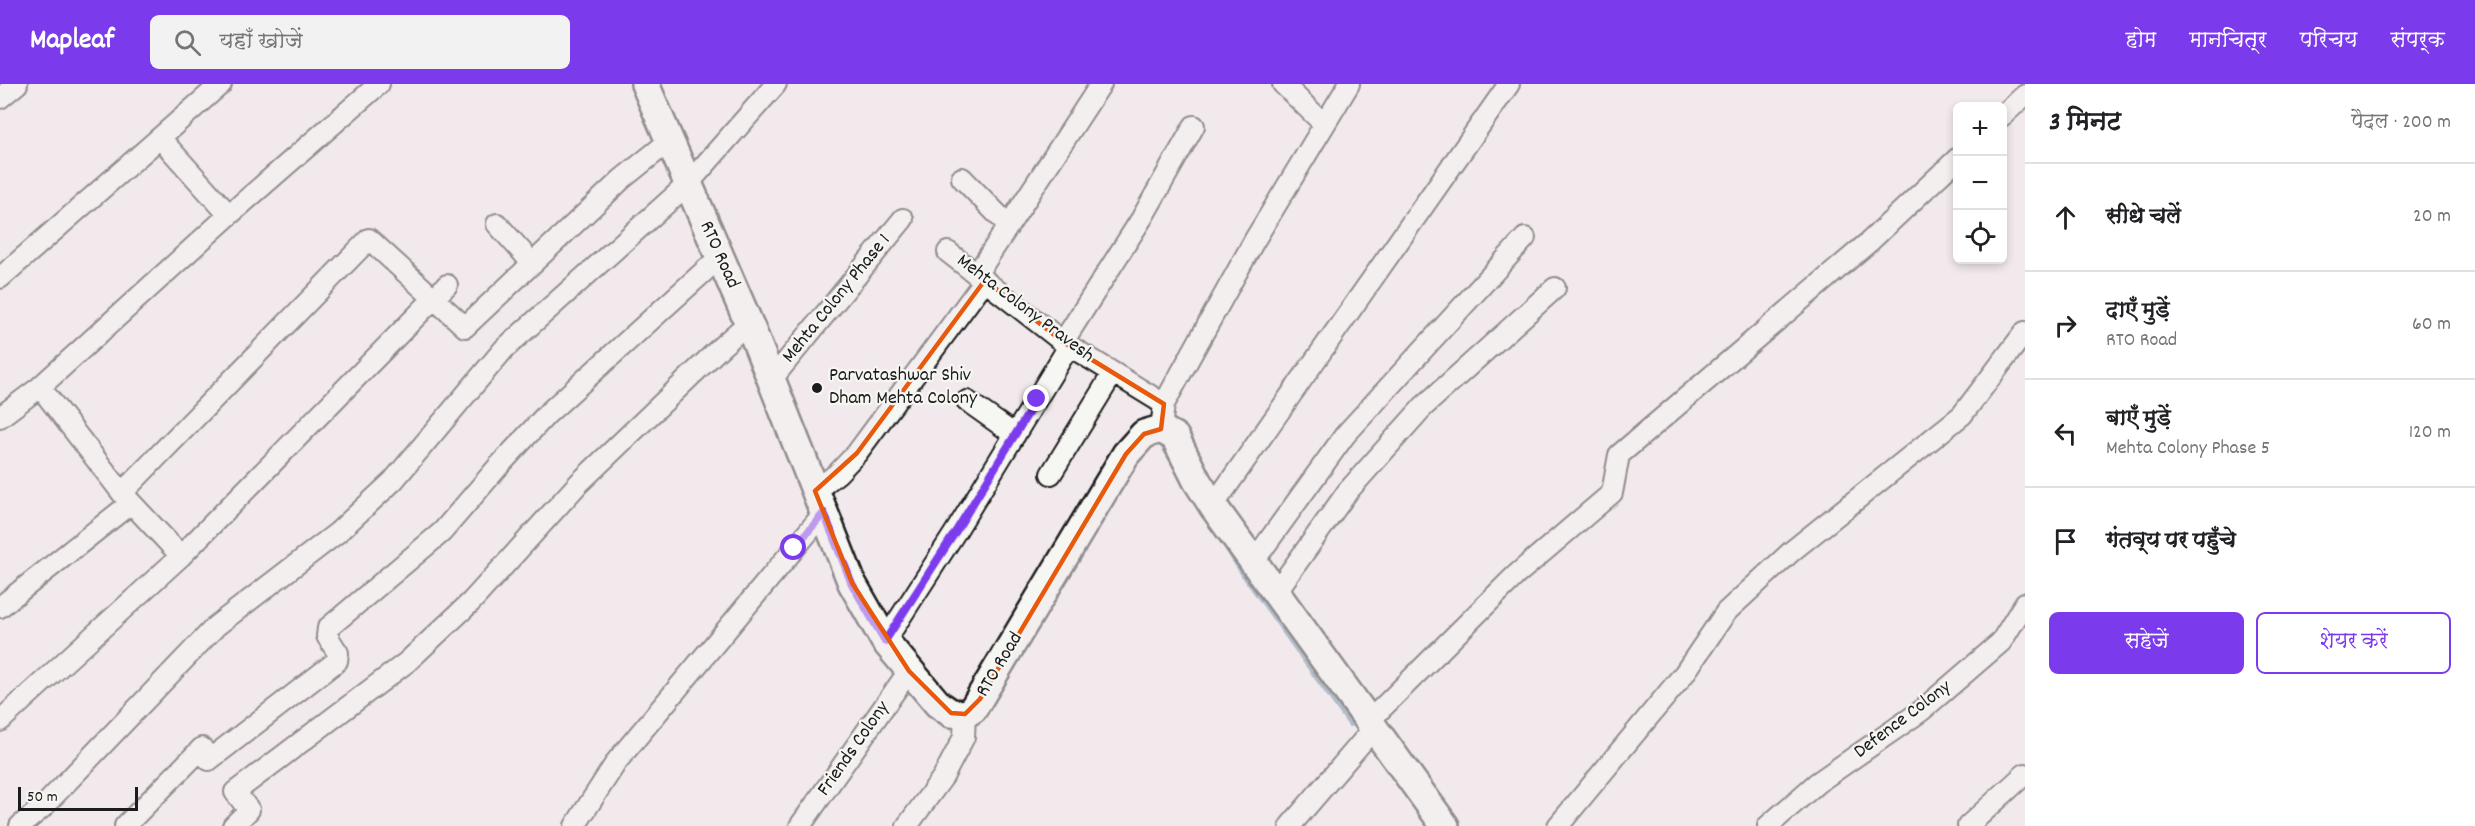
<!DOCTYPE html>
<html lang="hi">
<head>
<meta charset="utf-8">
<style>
  :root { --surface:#fff; --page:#f2f2f2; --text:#202124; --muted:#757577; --line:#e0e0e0; --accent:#7c3aed }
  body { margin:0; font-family:Dekko,"Playpen Sans Deva",sans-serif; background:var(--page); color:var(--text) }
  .controls { position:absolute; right:18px; top:18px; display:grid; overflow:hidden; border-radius:9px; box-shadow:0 3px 9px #0003 }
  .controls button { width:54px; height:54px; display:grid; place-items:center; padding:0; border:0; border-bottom:2px solid var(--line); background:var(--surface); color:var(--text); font:30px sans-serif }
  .scale { position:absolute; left:18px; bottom:15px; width:120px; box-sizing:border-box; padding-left:6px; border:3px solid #1c1c1c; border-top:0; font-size:16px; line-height:21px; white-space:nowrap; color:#1c1c1c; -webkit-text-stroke:4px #f6f6f2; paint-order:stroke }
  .stop { position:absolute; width:18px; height:18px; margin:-14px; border:4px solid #7c3aed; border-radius:50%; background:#fff }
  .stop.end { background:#7c3aed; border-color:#fff; box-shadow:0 2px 6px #0008 }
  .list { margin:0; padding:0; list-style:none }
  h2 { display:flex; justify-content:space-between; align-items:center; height:78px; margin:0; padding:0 24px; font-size:26px }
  h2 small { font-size:20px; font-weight:400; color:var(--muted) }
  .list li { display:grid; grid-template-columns:39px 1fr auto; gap:18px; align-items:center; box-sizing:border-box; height:108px; padding:0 24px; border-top:2px solid var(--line) }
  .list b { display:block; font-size:22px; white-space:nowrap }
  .list p { margin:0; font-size:20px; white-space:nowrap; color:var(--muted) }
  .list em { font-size:20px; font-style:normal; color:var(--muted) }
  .actions { display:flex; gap:12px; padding:18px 24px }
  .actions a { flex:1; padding:14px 0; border:2px solid var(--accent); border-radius:9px; text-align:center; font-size:21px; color:var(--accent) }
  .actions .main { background:var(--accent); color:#fff }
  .icon { flex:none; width:33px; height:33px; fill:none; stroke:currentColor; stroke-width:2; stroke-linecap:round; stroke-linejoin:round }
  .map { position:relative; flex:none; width:2025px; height:742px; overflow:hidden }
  header { display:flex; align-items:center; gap:36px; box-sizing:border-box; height:84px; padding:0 30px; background:var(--accent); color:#fff }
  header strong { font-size:28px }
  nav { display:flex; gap:33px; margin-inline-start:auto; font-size:21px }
  .search { width:420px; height:54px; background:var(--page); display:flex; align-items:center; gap:15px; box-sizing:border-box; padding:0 21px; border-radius:9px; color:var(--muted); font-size:22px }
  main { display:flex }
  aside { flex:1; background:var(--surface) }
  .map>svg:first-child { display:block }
</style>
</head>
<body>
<header>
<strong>Mapleaf</strong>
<div class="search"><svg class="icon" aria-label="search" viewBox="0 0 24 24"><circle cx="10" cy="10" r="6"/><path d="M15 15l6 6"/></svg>यहाँ खोजें</div>
<nav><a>होम</a><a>मानचित्र</a><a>परिचय</a><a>संपर्क</a></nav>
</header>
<main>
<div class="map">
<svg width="2025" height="742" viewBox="0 0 2025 742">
  <rect width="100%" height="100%" fill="#f2e9ed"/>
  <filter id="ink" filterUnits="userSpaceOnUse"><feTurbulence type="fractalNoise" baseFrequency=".0167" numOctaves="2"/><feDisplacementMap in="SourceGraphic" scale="12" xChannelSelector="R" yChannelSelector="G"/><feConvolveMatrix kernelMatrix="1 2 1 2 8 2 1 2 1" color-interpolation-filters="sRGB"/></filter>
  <g filter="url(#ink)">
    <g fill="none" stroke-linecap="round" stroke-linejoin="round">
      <path stroke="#5f8799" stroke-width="4.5" d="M1163 363 1175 383
        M1220 454 1244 492 1350 641"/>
      <defs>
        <path id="street" d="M1283 0 1324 40
          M0 14 17 0
          M2002 32 2025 11
          M160 54 229 131
          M962 94 1008 141
          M497 140 533 180
          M948 168 1063 258 1164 320
          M977 190 1101 0
          M0 194 221 0
          M1063 258 1142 134 1194 42
          M772 295 903 135
          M40 303 122 409 181 472
          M967 317 1015 351
          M0 333 40 303 229 131 379 0
          M1161 345 1164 320 1254 157 1349 0
          M1051 390 1113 289
          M815 407 838 389 857 369 985 196
          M122 409 369 155 465 243 622 95 668 58
          M1213 422 1509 0
          M1254 477 1345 351 1525 154
          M1276 508 1348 407 1423 323 1555 204
          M0 523 131 419
          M885 557 956 447 1069 262
          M0 637 181 472 447 201
          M1369 637 1516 491 1612 409 1619 371 1869 158 1958 74
          M20 742 43 723 216 542 337 449 393 397 504 265 688 100 776 0
          M125 742 202 664 209 676 337 577 338 569 327 552 328 544 442 448 497 384 547 330 720 173
          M233 742 249 726 235 708 407 578 471 518 579 399 722 262 739 247 750 242
          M575 742 617 677 824 429
          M800 742 909 587
          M907 742 943 693 964 653 965 630
          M1290 742 1374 644
          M1558 742 1684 590 1726 528 1792 467 1962 331 2025 248
          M1768 742 1817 699 1921 627 2001 558 2025 519
          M1968 742 2025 690"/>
        <path id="secondary" d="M645 0 750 242 852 499 885 557 938 620 951 629 965 630 973 625 1126 370 1144 350 1161 345 1175 353 1197 397 1213 422 1445 742"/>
      </defs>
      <use href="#street" stroke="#1c1c1c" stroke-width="24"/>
      <use href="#secondary" stroke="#1c1c1c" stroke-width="32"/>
      <use href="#street" stroke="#f6f6f2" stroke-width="20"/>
      <use href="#secondary" stroke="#f6f6f2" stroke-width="27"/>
    </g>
  </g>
  <g fill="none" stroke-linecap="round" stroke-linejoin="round" filter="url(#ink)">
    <path stroke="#7c3aed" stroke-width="8" d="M794 464 824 429 852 500 885 557 956 447 1037 315"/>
  </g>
  <path d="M0 0H2025V742H0ZM985 196 1063 258 1164 320 1161 345 1144 350 1126 370 980 615 965 630 951 629 909 587 852 499 815 407 857 369Z" fill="#f2e9ed" fill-opacity=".55" fill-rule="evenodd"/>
  <path fill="none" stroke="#e8590c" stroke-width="4.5" stroke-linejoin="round" d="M985 196 1063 258 1164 320 1161 345 1144 350 1126 370 980 615 965 630 951 629 909 587 852 499 815 407 857 369Z"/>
  <circle fill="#1c1c1c" stroke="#f6f6f2" stroke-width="2" cx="817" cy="304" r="6"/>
  <g text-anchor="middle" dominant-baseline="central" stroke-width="4.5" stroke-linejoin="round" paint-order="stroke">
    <g font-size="20" fill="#1c1c1c" stroke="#f6f6f2">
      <text transform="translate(719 171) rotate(66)">RTO Road</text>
      <text transform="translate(837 215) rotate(-51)">Mehta Colony Phase 1</text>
      <text transform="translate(1025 225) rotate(37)">Mehta Colony Pravesh</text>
      <text transform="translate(1000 581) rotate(-59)">RTO Road</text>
      <text transform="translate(1903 636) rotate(-37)">Defence Colony</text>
      <text transform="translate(854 665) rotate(-55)">Friends Colony</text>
    </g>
    <g font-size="20" fill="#1c1c1c" stroke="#f6f6f2" text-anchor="start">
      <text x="829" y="292">Parvatashwar Shiv<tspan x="829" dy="23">Dham Mehta Colony</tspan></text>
    </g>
  </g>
</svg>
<div class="controls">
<button>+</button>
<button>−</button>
<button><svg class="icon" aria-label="locate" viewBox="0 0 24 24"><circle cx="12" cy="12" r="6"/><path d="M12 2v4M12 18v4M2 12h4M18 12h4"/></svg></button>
</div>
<div class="scale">50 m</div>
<div class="stop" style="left:794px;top:464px"></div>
<div class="stop end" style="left:1037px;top:315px"></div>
</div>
<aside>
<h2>3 मिनट<small>पैदल · 200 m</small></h2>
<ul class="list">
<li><svg class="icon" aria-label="ahead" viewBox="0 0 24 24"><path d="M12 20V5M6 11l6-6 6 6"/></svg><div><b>सीधे चलें</b></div><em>20 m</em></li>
<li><svg class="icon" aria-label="right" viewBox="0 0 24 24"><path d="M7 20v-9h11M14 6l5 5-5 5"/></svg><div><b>दाएँ मुड़ें</b><p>RTO Road</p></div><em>60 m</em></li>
<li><svg class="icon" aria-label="left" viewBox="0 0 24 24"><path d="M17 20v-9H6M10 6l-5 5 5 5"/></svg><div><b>बाएँ मुड़ें</b><p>Mehta Colony Phase 5</p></div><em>120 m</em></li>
<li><svg class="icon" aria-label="arrive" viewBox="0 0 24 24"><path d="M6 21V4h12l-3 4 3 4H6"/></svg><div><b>गंतव्य पर पहुँचे</b></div></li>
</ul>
<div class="actions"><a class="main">सहेजें</a><a>शेयर करें</a></div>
</aside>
</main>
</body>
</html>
